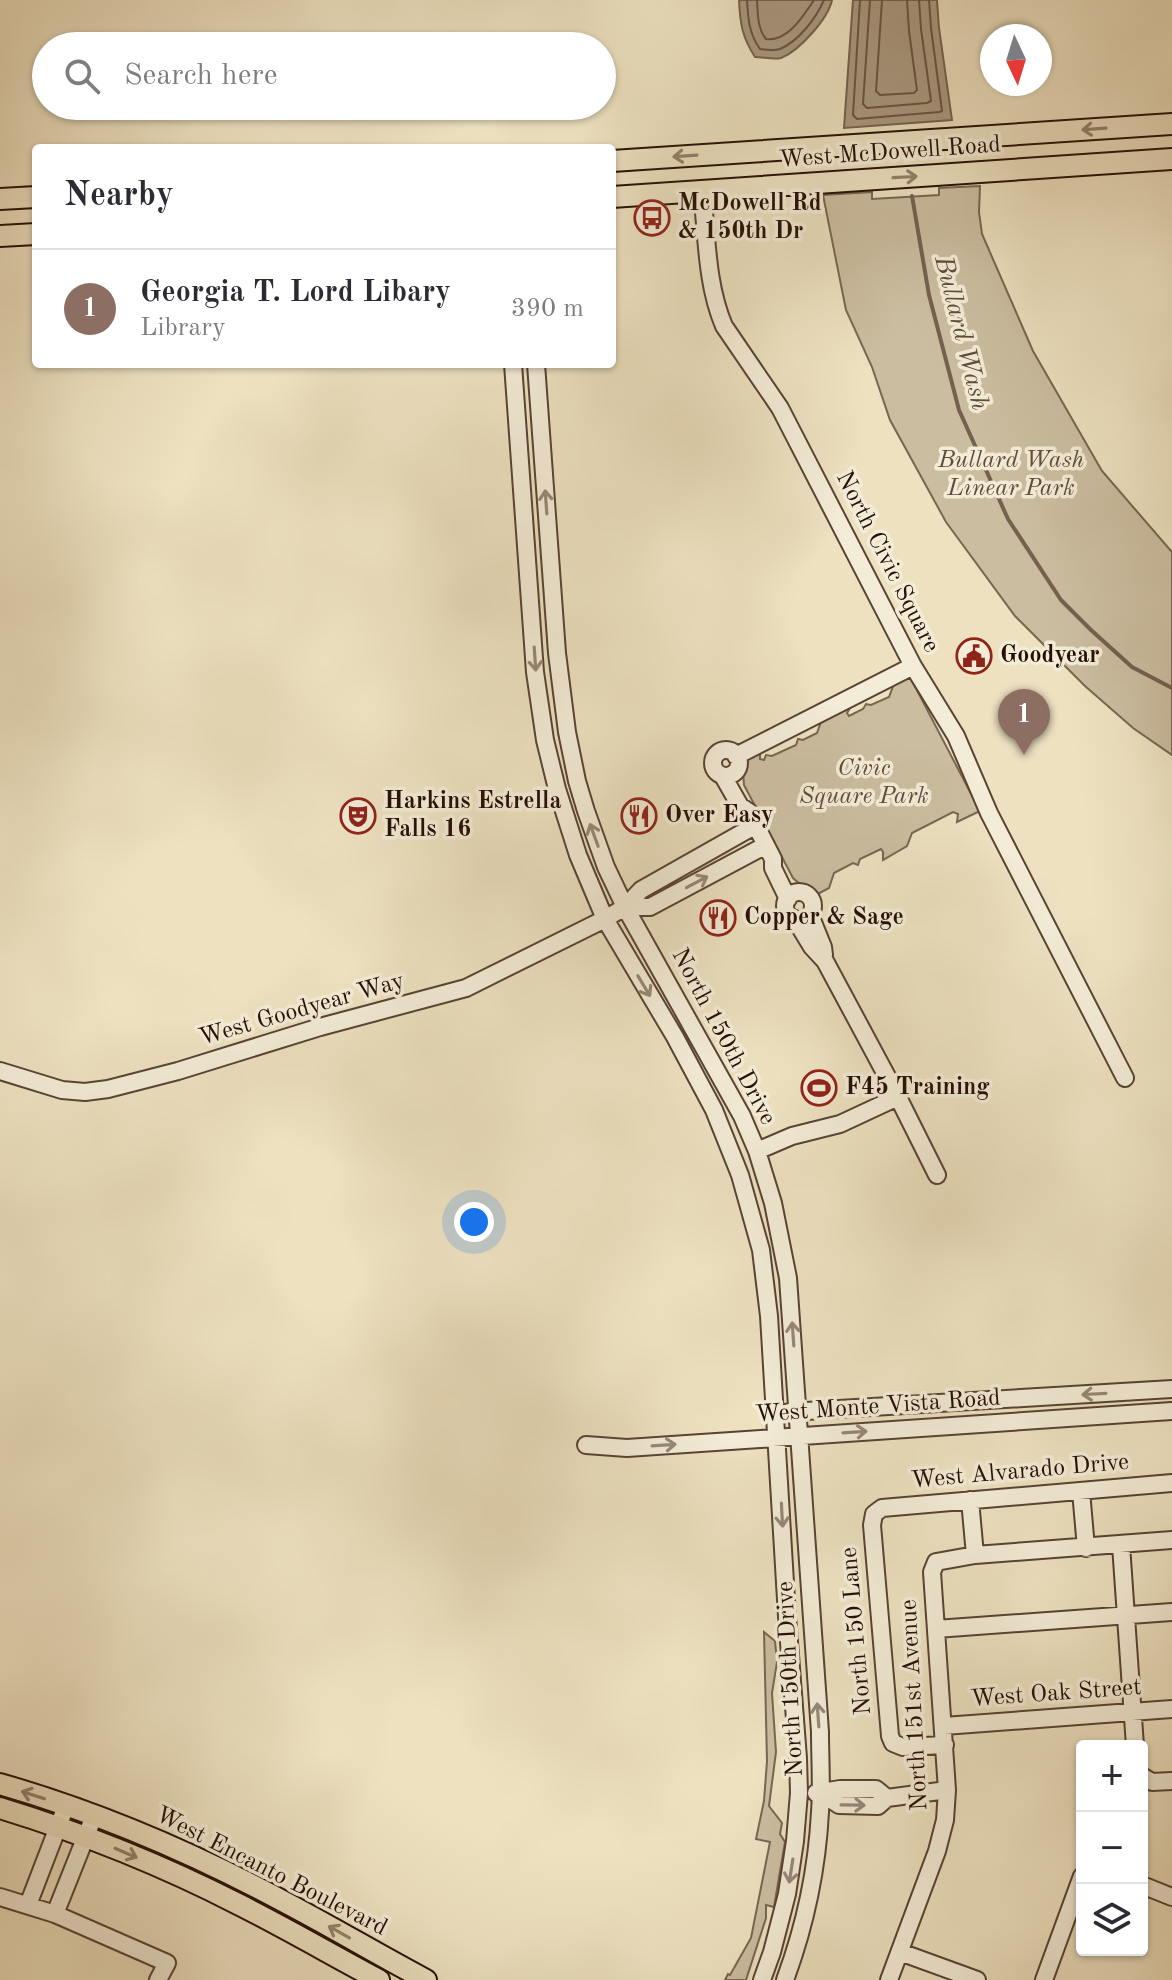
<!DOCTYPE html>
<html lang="en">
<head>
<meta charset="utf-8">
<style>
  :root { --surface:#fff; --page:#f7f7f7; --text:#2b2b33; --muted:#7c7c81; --line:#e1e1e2; --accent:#d93025 }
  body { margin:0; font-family:"Old Standard TT",serif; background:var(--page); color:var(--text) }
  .controls { position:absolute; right:24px; bottom:24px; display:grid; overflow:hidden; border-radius:8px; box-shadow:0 2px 6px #0004 }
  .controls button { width:72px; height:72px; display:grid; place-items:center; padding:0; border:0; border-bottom:2px solid var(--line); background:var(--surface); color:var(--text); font:40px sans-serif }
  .compass { position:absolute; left:980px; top:24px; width:72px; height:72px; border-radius:50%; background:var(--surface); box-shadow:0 2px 6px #0004; rotate:176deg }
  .you { position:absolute; left:474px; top:1222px; width:28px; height:28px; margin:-20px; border:6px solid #fff; border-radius:50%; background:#1a73e8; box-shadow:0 0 0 12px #1a73e833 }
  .badge { display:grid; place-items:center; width:52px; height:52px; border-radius:50%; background:var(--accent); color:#fff; font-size:26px; font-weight:700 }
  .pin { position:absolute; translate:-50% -66px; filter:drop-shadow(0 2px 4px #0008) }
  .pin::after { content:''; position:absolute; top:42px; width:28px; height:24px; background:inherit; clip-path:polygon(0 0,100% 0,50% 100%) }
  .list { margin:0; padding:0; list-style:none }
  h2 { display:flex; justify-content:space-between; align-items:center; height:104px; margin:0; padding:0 32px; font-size:34px }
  h2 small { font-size:26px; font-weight:400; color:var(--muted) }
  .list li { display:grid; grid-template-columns:52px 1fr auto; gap:24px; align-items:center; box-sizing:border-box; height:120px; padding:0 32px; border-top:2px solid var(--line) }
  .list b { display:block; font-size:30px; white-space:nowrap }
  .list p { margin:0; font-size:26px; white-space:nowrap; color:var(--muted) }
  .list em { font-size:26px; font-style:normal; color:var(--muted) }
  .icon { flex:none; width:44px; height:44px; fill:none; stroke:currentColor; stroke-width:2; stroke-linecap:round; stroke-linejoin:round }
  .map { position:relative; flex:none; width:1172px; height:1980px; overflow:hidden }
  .search { position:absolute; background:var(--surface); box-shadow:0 2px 6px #0004; left:32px; top:32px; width:584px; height:88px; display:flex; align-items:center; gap:20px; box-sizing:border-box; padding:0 28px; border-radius:44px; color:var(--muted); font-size:30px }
  .panel { position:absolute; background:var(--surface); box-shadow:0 2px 6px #0004; left:32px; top:144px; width:584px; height:224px; border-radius:8px }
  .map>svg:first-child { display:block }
</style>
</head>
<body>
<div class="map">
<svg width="1172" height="1980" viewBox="0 0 1172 1980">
  <rect width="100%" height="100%" fill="#ede1c0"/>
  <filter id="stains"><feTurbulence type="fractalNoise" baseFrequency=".0025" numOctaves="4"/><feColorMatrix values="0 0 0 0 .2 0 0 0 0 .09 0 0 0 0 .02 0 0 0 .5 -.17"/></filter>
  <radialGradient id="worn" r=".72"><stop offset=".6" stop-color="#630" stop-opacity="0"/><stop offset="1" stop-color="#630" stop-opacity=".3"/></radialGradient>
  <path fill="#cbbda0" stroke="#786652" stroke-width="2" d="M980 186 979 212 982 234 1033 351 1102 471 1172 552V755L1133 728 1085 686 1015 616 946 522 890 420 872 367 846 310 823 195 872 192V199L939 195V188Z
    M909 675 980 811 957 822 958 814 953 812 912 833 907 846 883 860V852L881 849 860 859 858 865 853 863 834 873 829 888 814 896 793 878 744 785 742 758 760 750V759L764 760 766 755 772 756 796 745 798 739 803 740 817 733 822 719 848 705 850 708 847 713 849 716 863 709 866 704 871 705 889 697 895 681Z
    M764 1632 775 1641 777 1662 772 1693 776 1752 769 1806 782 1823 780 1834 785 1842 774 1907 766 1905V1918L746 1980H725L728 1974 730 1975 751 1938 770 1842 756 1839 764 1801 767 1761Z"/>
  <path fill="#a99980" stroke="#75614f" stroke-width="2" d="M739 0H832C828 19 799 51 781 58 774 60 763 57 755 57 742 37 740 23 739 0Z
    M853 0H937L939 28 952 120 844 128Z"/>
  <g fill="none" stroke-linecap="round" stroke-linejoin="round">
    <path stroke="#685442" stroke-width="2" d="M747 0C748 18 749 34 760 49 767 50 774 51 780 49 799 41 816 18 824 0
      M757 0C758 14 757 28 766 39 788 42 803 16 814 0
      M860 0 853 115 857 119 939 112 942 111 931 28 929 0
      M870 0 863 104 867 108 927 103 931 101 921 29 919 0
      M882 0 876 91 880 95 914 93 917 90 909 31 907 0"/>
    <path stroke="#75614f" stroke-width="4" d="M912 196 929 295 959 410 1008 519 1061 600 1091 630 1132 667 1172 688"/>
    <defs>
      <path id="minor" d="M702 191C707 235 706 284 724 326L780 408 913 666 956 736 989 813 1125 1078
        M513 364 535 672 545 740 557 789 578 855 605 919 675 1037 714 1110 740 1175 761 1250 769 1316 787 1616 798 1758 799 1793 795 1841 787 1894 772 1952 762 1980
        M536 364 557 653 567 732 577 781 586 811 606 867 625 907 742 1116 757 1151 773 1203 788 1278 820 1732C820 1759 822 1786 820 1812 817 1870 805 1926 785 1980
        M713 763a13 13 0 1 1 26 0a13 13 0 1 1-26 0Z
        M736 756 913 666
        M723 776 740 806 749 812 773 859V868L788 899
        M785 906a14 14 0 1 1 28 0a14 14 0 1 1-28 0Z
        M625 907H650L766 845
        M810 915 823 947 824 955
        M795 919 812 947 825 961 898 1097 937 1175
        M0 1071 62 1090 85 1092 108 1089 178 1071 320 1027 466 988 605 919 625 907 641 890 756 825
        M757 1151 792 1136 840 1124 898 1097
        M789 1412 1172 1389
        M586 1445 627 1448 1172 1411
        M1081 1491 1086 1548
        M970 1500 975 1555
        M1121 1545 1135 1746
        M936 1629 1172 1612
        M944 1726 1172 1709
        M945 1745 903 1747 893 1743 890 1736 872 1525 874 1514 882 1508 1172 1483
        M1142 1776 1152 1782 1172 1781
        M816 1793 840 1789H876L887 1798
        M821 1793 839 1805 878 1806 887 1798 947 1790
        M1142 1885 1172 1897
        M0 1897 55 1914 167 1963 158 1980
        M28 1905 66 1806
        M55 1914 94 1816
        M900 1952 977 1980
        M889 1980 937 1851 945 1820 947 1790 932 1572 936 1562 975 1555 1172 1540
        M1044 1980 1082 1876"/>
      <path id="major" d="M612 161 1172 124
        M612 197 1172 159
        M0 199 36 197
        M0 236 36 234
        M0 1784C101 1813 200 1856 292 1906 337 1930 381 1956 426 1980
        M0 1808C82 1833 162 1865 238 1904 286 1928 332 1955 379 1980"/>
    </defs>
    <use href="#minor" stroke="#584334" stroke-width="20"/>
    <use href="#major" stroke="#260e05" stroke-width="24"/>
    <use href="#minor" stroke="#f3ecd6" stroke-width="16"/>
    <use href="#major" stroke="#ede1c0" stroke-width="20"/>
  </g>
  <defs><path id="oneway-shaft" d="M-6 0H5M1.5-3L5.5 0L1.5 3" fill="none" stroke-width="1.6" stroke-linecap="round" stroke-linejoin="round" transform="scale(2)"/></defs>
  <g stroke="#93826c">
    <use href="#oneway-shaft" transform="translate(1094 129) rotate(176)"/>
    <use href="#oneway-shaft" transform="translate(685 156) rotate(176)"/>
    <use href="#oneway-shaft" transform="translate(905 177) rotate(-3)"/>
    <use href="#oneway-shaft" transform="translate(33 1795) rotate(-162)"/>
    <use href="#oneway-shaft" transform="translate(126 1853) rotate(23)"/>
    <use href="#oneway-shaft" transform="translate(339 1932) rotate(-151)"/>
  </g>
  <g stroke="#978878">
    <use href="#oneway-shaft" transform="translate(546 502) rotate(-94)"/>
    <use href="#oneway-shaft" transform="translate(535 659) rotate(86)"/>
    <use href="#oneway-shaft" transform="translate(594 835) rotate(-110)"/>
    <use href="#oneway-shaft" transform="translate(697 882) rotate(-28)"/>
    <use href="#oneway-shaft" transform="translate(644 986) rotate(59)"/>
    <use href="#oneway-shaft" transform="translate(793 1334) rotate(-94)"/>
    <use href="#oneway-shaft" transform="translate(1094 1394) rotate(177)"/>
    <use href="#oneway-shaft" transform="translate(855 1432) rotate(-4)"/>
    <use href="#oneway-shaft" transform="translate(664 1445) rotate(-4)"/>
    <use href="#oneway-shaft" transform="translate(782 1515) rotate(87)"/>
    <use href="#oneway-shaft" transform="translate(818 1715) rotate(-94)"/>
    <use href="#oneway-shaft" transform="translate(853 1805) rotate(1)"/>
    <use href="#oneway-shaft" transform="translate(791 1871) rotate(99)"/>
  </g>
  <defs>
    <symbol id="bus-ring" viewBox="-11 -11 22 22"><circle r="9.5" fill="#f3ecd6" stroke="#8f2418" stroke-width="1.5"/><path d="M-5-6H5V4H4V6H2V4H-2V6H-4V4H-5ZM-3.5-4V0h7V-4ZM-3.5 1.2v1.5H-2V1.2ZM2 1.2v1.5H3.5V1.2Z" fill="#8f2418"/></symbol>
    <symbol id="civic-ring" viewBox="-11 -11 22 22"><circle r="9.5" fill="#f3ecd6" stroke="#8f2418" stroke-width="1.5"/><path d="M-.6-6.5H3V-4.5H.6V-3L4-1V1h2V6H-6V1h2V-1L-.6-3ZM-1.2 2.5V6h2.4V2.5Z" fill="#8f2418"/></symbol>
    <symbol id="theatre-ring" viewBox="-11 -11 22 22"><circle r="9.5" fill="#f3ecd6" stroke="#8f2418" stroke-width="1.5"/><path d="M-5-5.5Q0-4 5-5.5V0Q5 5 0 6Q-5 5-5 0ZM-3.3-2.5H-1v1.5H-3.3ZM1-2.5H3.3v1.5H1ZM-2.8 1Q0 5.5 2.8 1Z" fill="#8f2418"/></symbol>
    <symbol id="restaurant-ring" viewBox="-11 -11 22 22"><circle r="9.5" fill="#f3ecd6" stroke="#8f2418" stroke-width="1.5"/><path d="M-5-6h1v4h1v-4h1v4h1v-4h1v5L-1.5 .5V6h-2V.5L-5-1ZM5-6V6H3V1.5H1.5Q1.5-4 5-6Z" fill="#8f2418"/></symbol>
    <symbol id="stadium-ring" viewBox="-11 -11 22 22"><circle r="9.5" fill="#f3ecd6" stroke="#8f2418" stroke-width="1.5"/><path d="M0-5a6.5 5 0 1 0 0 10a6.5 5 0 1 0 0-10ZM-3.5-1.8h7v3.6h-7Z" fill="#8f2418"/></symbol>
  </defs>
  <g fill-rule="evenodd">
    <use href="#bus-ring" x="632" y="198" width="40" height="40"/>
    <use href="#civic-ring" x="954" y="636" width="40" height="40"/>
    <use href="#theatre-ring" x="338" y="796" width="40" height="40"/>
    <use href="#restaurant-ring" x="619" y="796" width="40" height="40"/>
    <use href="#restaurant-ring" x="698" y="898" width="40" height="40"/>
    <use href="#stadium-ring" x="799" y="1068" width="40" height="40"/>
  </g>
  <g text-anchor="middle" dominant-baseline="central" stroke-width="7" stroke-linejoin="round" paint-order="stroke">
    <g font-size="24" fill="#260e05" stroke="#f3ecd6">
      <text transform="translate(890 153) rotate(-4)">West McDowell Road</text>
      <text transform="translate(887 562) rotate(63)">North Civic Square</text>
      <text transform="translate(302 1010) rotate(-16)">West Goodyear Way</text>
      <text transform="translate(723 1037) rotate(62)">North 150th Drive</text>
      <text transform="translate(878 1407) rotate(-4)">West Monte Vista Road</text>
      <text transform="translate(1020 1472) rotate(-5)">West Alvarado Drive</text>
      <text transform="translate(857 1631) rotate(-95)">North 150 Lane</text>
      <text transform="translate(791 1679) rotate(-93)">North 150th Drive</text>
      <text transform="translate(1056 1694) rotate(-4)">West Oak Street</text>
      <text transform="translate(915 1705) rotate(-93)">North 151st Avenue</text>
      <text transform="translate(271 1872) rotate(27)">West Encanto Boulevard</text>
    </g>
    <g font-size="24" font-weight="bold" fill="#260e05" stroke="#f3ecd6" text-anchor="start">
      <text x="678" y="204">McDowell Rd<tspan x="678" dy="28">&amp; 150th Dr</tspan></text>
      <text x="1000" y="656">Goodyear</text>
      <text x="384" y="802">Harkins Estrella<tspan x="384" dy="28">Falls 16</tspan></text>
      <text x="665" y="816">Over Easy</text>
      <text x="744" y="918">Copper &amp; Sage</text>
      <text x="845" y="1088">F45 Training</text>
    </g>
    <g font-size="24" font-style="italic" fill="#604b3b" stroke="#f3ecd6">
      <text x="1011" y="461">Bullard Wash<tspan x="1011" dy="28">Linear Park</tspan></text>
      <text x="864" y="769">Civic<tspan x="864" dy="28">Square Park</tspan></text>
    </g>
    <g font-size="26" font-style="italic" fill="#614d3c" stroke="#f3ecd6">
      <text transform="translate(961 333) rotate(76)">Bullard Wash</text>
    </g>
  </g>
  <rect width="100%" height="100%" filter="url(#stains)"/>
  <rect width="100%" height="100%" fill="url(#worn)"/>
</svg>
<div class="controls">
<button>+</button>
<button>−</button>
<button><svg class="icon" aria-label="layers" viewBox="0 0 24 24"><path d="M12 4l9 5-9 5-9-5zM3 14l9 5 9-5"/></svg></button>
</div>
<svg class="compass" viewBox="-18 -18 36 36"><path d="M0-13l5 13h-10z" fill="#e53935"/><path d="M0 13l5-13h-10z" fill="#7c7c81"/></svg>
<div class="you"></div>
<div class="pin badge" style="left:1024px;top:755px;background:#8d6e63">1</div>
<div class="search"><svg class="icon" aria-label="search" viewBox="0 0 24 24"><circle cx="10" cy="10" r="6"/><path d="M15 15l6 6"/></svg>Search here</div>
<section class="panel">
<h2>Nearby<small></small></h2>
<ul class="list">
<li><span class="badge" style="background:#8d6e63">1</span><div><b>Georgia T. Lord Libary</b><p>Library</p></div><em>390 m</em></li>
</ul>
</section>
</div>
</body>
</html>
